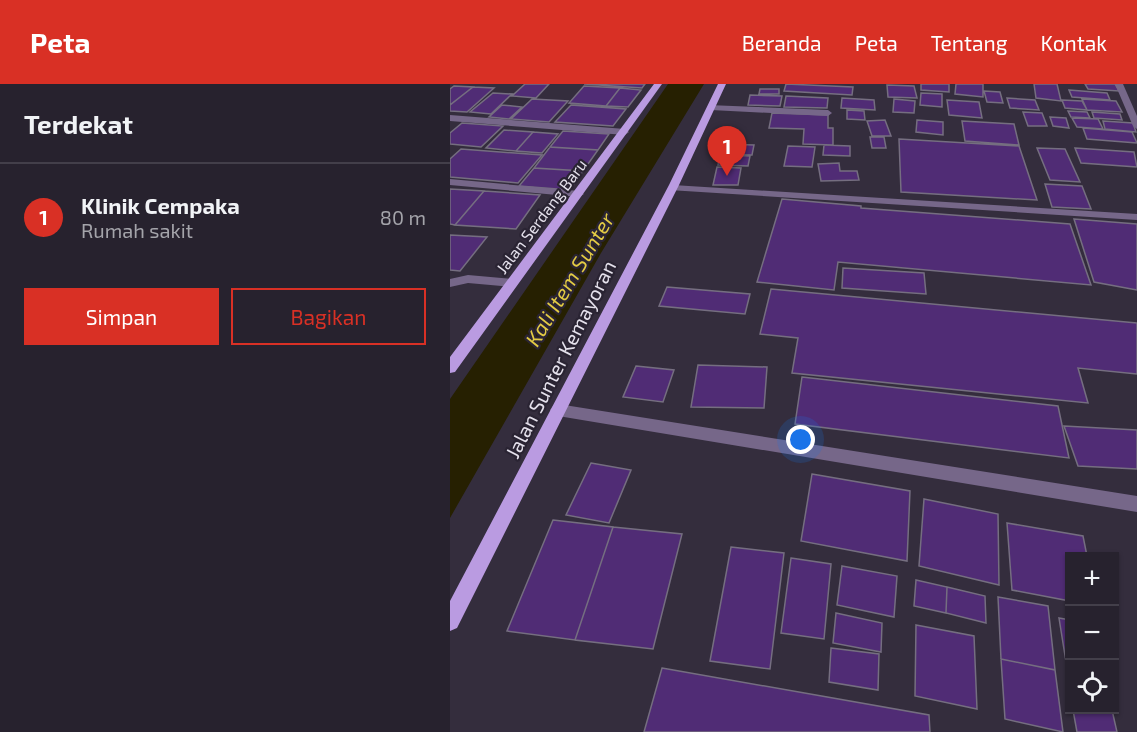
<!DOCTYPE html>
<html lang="id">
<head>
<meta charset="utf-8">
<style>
  :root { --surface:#27222e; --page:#2f2a36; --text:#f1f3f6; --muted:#a4a4aa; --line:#433f4a; --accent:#d93025 }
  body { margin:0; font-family:"Exo 2",sans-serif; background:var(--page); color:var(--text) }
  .controls { position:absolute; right:18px; bottom:18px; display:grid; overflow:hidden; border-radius:0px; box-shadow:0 2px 4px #0004 }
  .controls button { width:54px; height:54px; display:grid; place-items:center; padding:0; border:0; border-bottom:2px solid var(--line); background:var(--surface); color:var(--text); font:30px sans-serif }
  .you { position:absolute; left:351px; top:356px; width:21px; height:21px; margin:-15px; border:4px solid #fff; border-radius:50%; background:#1a73e8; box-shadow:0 0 0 9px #1a73e833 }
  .badge { display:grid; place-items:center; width:39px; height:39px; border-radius:50%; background:var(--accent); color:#fff; font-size:20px; font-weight:700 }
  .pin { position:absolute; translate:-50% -50px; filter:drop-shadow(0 2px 3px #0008) }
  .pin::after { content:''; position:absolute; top:32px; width:21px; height:18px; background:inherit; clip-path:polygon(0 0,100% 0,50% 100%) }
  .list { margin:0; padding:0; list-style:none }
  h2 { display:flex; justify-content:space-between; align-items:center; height:78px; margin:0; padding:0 24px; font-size:26px }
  h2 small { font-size:20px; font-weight:400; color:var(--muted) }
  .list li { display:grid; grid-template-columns:39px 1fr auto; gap:18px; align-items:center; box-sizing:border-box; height:108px; padding:0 24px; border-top:2px solid var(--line) }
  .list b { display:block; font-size:22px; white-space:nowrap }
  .list p { margin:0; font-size:20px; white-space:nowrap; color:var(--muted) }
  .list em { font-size:20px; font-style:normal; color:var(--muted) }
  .actions { display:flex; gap:12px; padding:18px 24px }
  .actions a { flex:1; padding:14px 0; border:2px solid var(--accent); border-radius:0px; text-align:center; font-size:21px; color:var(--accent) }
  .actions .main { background:var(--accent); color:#fff }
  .icon { flex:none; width:33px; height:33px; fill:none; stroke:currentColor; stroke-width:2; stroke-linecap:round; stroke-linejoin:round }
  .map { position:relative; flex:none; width:687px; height:648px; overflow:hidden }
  header { display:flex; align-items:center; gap:36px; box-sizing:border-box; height:84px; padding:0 30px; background:var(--accent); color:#fff }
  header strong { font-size:28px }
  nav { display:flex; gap:33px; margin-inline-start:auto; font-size:21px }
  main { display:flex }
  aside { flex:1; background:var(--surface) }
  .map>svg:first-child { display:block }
</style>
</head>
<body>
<header>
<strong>Peta</strong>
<nav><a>Beranda</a><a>Peta</a><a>Tentang</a><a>Kontak</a></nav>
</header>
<main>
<aside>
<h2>Terdekat<small></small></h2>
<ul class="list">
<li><span class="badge">1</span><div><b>Klinik Cempaka</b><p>Rumah sakit</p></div><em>80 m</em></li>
</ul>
<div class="actions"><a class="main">Simpan</a><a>Bagikan</a></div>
</aside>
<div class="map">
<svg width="687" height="648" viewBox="0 0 687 648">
  <rect width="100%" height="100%" fill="#342d3d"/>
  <path fill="#262001" d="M218 0H254L151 169 0 434V315Z"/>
  <path fill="#502c75" stroke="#756e80" stroke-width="1.5" d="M75 0H99L86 14 62 12Z
    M134 0H195L192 4Z
    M336 0 403 3 402 11 334 7Z
    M471 0H499V8L471 6Z
    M506 0H533V13L505 10Z
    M584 0H607L611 17 586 14Z
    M635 0H665L669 7 638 5Z
    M437 1 464 2 467 14 438 13Z
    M4 2 23 3 0 21V5Z
    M134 2 170 4 156 22 119 19Z
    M23 3 44 4 17 28 0 27V21Z
    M170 4 191 6 178 23 156 22Z
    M310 5H329V10H309Z
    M619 6 657 9 660 16 622 13Z
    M534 7 550 8 553 19 537 18Z
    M43 9 62 10 41 30 20 28Z
    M471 9 492 10V23L470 21Z
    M300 11 332 12 330 22 298 21Z
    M336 12 378 14 377 24 334 23Z
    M392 14 424 16 425 26 391 24Z
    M557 14 585 16 589 26 560 24Z
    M82 15 118 17 99 38 61 35Z
    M444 15 465 17 464 29 443 28Z
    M632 15 666 17 672 28 637 26Z
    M497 16 529 18 532 34 499 31Z
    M612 16 632 17 637 26 615 24Z
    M52 21 72 23 59 35 39 33Z
    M121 21 176 25 163 42 105 38Z
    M397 26 414 27 415 36 397 35Z
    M618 27 637 28 640 34 621 33Z
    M573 28 592 29 597 42H578Z
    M642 28 670 30 672 36 644 34Z
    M322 29 378 31V44H383V61L353 60 354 45 319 44Z
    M600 33 616 34 619 44 603 42Z
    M622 34 648 35 653 45 627 43Z
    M435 36 441 52H422L417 37Z
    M467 36 493 38V51L466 48Z
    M512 37 564 40 569 61 515 57Z
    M653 37 683 39 686 48 655 45Z
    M12 39 53 42 31 63 0 60V49Z
    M633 44 682 48 687 59 637 55Z
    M54 46 83 48 66 67 36 64Z
    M113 47 159 50 148 66 100 63Z
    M83 48 108 50 92 69 66 67Z
    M420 53H434L436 64H422Z
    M449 55 569 62 587 116 451 108Z
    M271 60 304 61 302 71 268 70Z
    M374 61 400 62V72L373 71Z
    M338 62 365 63 362 83 334 82Z
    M100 63 148 66 133 87 84 84Z
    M587 64 615 65 630 98 600 96Z
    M625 64 684 68 687 83 631 79Z
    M11 65 92 71 68 99 0 93V75Z
    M270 71 300 72 298 82 268 81Z
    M389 79 390 87H407L409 96 371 97 368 80Z
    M267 83 291 84 288 101H263Z
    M84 84 133 87 120 106 69 102Z
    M595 100 632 102 641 125 602 123Z
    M0 105 34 107 5 141 0 140Z
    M34 107 90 111 66 145 5 141Z
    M332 115 411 122V124L620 140 641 201 388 178 384 206 307 198Z
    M624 135 687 140V206L644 198Z
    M0 151 37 153 10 187 0 186Z
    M393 184 474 189 476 210 392 204Z
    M217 203 300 210 295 230 209 222Z
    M321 205 687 239V290L628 284 638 319 342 289 348 254 310 250Z
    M248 281 317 283 314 324 241 323Z
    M186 282 224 286 213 318 173 313Z
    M352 293 608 322 619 374 345 340Z
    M614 342 687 346V385L628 382Z
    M141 379 181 386 159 439 116 431Z
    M362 390 460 407 457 477 351 457Z
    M474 415 548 430 549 501 469 482Z
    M103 436 163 443 125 556 57 547Z
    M557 439 633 452 637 472H620V517L562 506Z
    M163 443 232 450 203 565 125 556Z
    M281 463 334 469 320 585 260 577Z
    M341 474 381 480 374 555 331 549Z
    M392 482 447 492 444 533 387 521Z
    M466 496 497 503 496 529 464 522Z
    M497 503 535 512 536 539 496 529Z
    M548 513 598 522 605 586 551 575Z
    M386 529 432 539 431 568 383 559Z
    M609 534 620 536V584H617Z
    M466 541 524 552 527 625 465 612Z
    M381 564 429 570 428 606 379 598Z
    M551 575 605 586 613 648 555 635Z
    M212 584 479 631 480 648H194Z
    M623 626H662L667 648H627Z"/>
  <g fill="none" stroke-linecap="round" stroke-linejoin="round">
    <path fill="#766789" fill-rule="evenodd" d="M665 0H673L687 32V45L683 42Z
      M258 21 378 26 382 29 378 32 261 26 258 25Z
      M0 31 175 45 179 48 175 51 0 37Z
      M0 95 129 107 134 110 129 113 0 101Z
      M223 101 687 130V136L219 106V102Z
      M18 191 62 195 68 199 62 203 18 199 0 203V195Z
      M108 320 687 412V428L108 332 103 330 100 326 103 322Z"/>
    <path fill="#ba9be1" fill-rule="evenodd" d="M204 0H212L5 288 0 289V273Z
      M268 0H276L229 101 7 544 0 547V517L219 101Z"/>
  </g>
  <g text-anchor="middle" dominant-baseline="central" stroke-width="4.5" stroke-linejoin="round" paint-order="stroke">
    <g font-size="16" fill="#e5e1ec" stroke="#2a2433">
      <text transform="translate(91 132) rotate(-53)">Jalan Serdang Baru</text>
    </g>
    <g font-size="20" fill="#e5e1ec" stroke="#2a2433">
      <text transform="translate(110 275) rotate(-63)">Jalan Sunter Kemayoran</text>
    </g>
    <g font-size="21" font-style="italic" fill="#e3cb44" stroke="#2a2433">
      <text transform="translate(119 195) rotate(-59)">Kali Item Sunter</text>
    </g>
  </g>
</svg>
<div class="controls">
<button>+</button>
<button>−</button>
<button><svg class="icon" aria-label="locate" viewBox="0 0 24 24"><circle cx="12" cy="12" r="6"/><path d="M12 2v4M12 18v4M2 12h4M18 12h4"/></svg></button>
</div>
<div class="you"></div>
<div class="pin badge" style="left:277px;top:92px">1</div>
</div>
</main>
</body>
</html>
